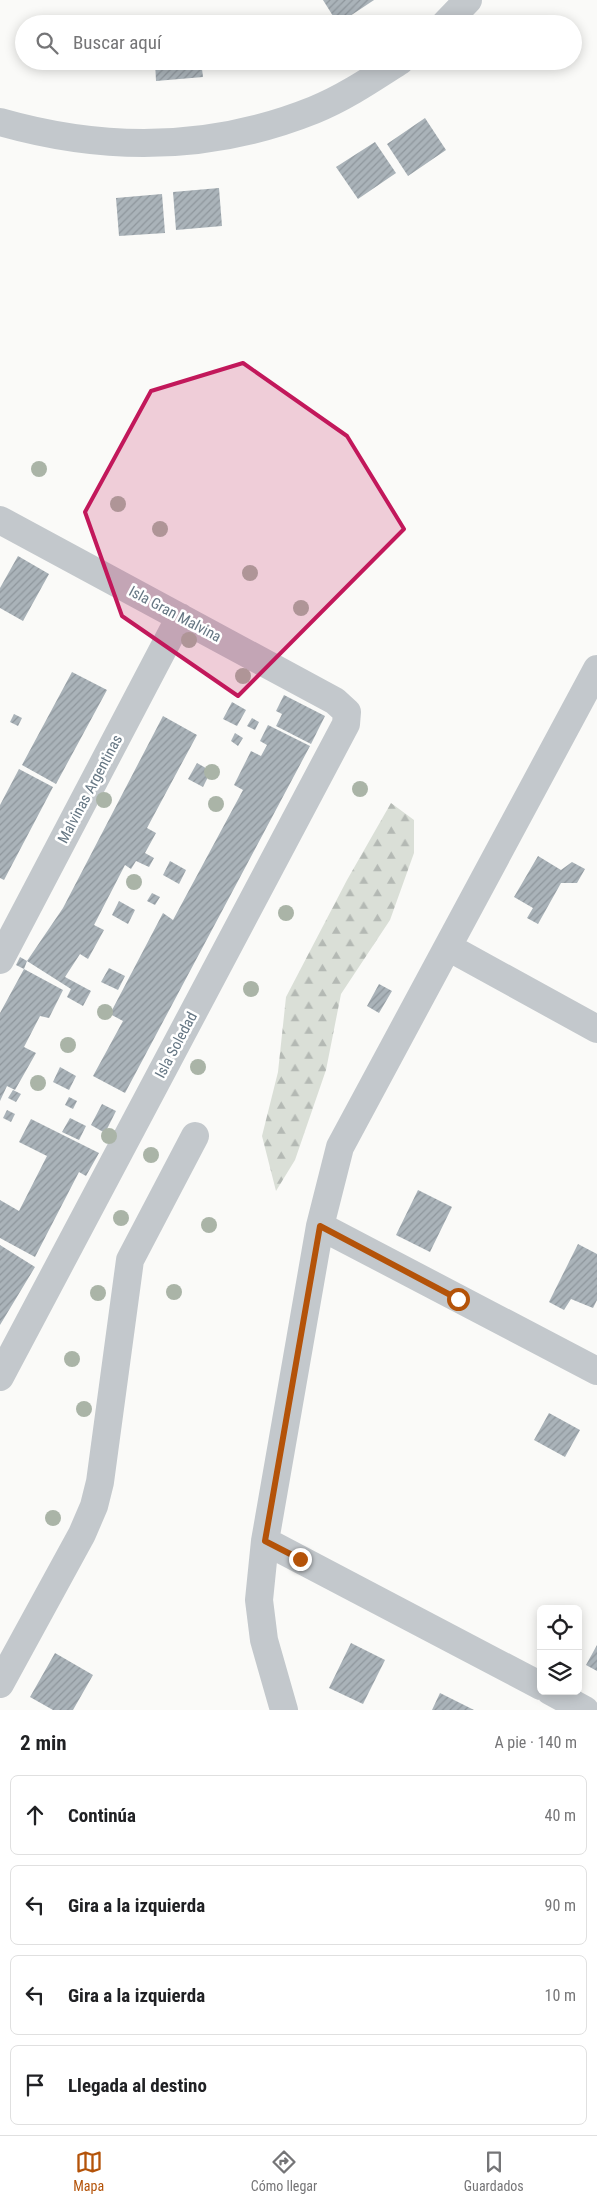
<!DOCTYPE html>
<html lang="es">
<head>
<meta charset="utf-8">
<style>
  :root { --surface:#fff; --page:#f6f6f6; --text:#202124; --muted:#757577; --line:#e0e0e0; --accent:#b45309 }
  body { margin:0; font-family:"Roboto Condensed",sans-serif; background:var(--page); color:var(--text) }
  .controls { position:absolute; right:15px; bottom:15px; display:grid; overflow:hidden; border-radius:8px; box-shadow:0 2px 12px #0003 }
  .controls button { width:45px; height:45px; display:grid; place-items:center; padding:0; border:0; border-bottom:1px solid var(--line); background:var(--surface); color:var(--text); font:25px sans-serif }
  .stop { position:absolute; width:15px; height:15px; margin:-11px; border:4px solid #b45309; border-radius:50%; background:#fff }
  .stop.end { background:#b45309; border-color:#fff; box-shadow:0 1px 5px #0008 }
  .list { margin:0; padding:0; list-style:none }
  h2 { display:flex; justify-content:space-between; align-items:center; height:65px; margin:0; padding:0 20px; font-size:21px }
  h2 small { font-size:16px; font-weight:400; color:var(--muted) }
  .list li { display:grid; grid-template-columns:32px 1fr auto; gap:15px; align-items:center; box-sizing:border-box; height:80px; margin:0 10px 10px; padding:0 10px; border:1px solid var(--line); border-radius:8px }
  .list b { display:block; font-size:19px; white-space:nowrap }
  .list em { font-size:16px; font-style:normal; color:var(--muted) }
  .icon { flex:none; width:28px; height:28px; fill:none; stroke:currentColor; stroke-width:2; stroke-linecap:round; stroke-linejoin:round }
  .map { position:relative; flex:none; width:597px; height:1710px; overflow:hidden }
  .search { position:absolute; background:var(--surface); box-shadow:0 2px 12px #0003; left:15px; right:15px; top:15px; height:55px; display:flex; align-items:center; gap:12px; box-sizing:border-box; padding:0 18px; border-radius:28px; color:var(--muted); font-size:19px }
  .sheet { height:425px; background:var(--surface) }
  nav { display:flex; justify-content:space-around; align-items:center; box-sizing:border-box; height:70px; border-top:1px solid var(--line); background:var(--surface); font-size:14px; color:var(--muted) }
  nav a { display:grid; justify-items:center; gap:2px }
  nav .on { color:var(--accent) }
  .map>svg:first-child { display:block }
</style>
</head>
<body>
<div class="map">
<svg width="597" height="1710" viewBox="0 0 597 1710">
  <defs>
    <pattern id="forest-firs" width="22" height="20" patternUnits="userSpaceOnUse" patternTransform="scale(1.25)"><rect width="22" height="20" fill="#dadfd7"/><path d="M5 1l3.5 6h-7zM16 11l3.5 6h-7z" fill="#b4b9b4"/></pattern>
    <pattern id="building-hatch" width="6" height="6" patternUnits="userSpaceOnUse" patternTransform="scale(1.25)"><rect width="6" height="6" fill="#aab3b9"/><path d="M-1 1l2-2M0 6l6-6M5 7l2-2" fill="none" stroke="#8e969c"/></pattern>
  </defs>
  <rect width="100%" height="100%" fill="#fafaf8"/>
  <path fill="url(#forest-firs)" d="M391 803 414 820V853L390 920 341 994 326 1070 295 1160 276 1191 262 1136 278 1072 286 997 347 880Z"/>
  <path fill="url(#building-hatch)" d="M323 0H374L338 24Z
    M155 61H201L203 77 156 81Z
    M425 118 446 150 408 176 387 144Z
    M375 142 396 173 358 199 336 167Z
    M219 188 222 226 176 230 173 192Z
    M162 194 165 233 119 236 116 198Z
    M18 556 49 574 23 621 0 608V588Z
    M72 672 107 690 56 784 22 765Z
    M284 695 325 716 311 744 276 726 282 714 276 711Z
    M232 702 246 710 237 726 223 719Z
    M14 714 22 718 18 726 10 722Z
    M163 716 197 735 147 828 156 833 145 853 154 858 149 867 136 861 131 869 125 865 94 925 104 930 88 959 80 954 65 977 91 991 83 1006 67 997 71 989 27 961 63 908Z
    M252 718 259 722 255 730 247 726Z
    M268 725 310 746 125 1093 93 1076 123 1021 110 1014 163 913 173 920 243 790 234 785 251 751 261 756 267 745 260 741Z
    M235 733 243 738 238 746 231 741Z
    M197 763 211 771 203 787 188 779Z
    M19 769 53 787 4 880 0 878V805Z
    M538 856 561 870 572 862 585 869 577 883H561L538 924 527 918 533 908 514 897Z
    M170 861 186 870 179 884 163 875Z
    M152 893 160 897 155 905 147 901Z
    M119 901 135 910 128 924 112 915Z
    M20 957 27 961 24 969 63 990 49 1018 40 1016 24 1047 36 1053 15 1090 7 1086 0 1101V1013L24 969 16 965Z
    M109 968 125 976 118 990 101 982Z
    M379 984 392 991 379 1013 367 1006Z
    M60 1067 76 1076 69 1090 53 1082Z
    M13 1090 21 1094 16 1102 8 1098Z
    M69 1097 77 1101 73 1109 65 1105Z
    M102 1104 116 1111 105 1133 91 1125Z
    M7 1110 15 1114 11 1122 3 1118Z
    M70 1118 86 1126 79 1140 62 1132Z
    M31 1119 99 1153 86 1176 79 1172 35 1257 0 1238V1200L19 1211 47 1156 19 1142Z
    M418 1190 452 1207 430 1252 396 1235Z
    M578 1244 597 1254V1300L593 1308 571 1299 564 1310 549 1302Z
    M0 1245 35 1267 0 1325Z
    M549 1413 580 1430 565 1457 534 1440Z
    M351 1643 385 1660 363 1704 329 1688Z
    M597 1645V1671L586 1665Z
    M55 1653 93 1675 73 1710H53L30 1697Z
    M440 1693 474 1710H432Z"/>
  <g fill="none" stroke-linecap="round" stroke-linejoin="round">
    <path stroke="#c3c8cc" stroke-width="28" d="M445 24 468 0
      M0 122C105 152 212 151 314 110 344 98 372 79 400 61
      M0 520 335 701 347 712 346 724 0 1377
      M448 947 597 1029
      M0 960 180 617
      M320 1226 597 1371
      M265 1541 541 1686
      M0 1684 82 1534 94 1506 100 1482 130 1260 195 1136
      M550 1691 585 1710
      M284 1710 264 1640 259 1600 265 1541 320 1226 340 1147 597 669"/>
  </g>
  <g fill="#aab4a7">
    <circle cx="39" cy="469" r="8"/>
    <circle cx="118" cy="504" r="8"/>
    <circle cx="160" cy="529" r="8"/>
    <circle cx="250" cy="573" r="8"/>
    <circle cx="301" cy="608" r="8"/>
    <circle cx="189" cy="640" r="8"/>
    <circle cx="243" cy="676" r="8"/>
    <circle cx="212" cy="772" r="8"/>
    <circle cx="360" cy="789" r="8"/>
    <circle cx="104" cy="800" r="8"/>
    <circle cx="216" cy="804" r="8"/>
    <circle cx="134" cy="882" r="8"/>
    <circle cx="286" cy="913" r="8"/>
    <circle cx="251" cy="989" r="8"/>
    <circle cx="105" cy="1012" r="8"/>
    <circle cx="68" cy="1045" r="8"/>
    <circle cx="198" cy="1067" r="8"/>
    <circle cx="38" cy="1083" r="8"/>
    <circle cx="109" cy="1136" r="8"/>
    <circle cx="151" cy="1155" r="8"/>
    <circle cx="121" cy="1218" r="8"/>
    <circle cx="209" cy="1225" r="8"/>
    <circle cx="174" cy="1292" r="8"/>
    <circle cx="98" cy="1293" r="8"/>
    <circle cx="72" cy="1359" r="8"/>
    <circle cx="84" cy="1409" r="8"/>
    <circle cx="53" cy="1518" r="8"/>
  </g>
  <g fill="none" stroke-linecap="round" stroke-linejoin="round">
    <path stroke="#b45309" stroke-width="6" d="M300 1559 265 1541 320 1226 458 1299"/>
  </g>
  <path fill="#c2185b" fill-opacity="0.2" stroke="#c2185b" stroke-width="4" stroke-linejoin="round" d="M243 363 347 436 404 529 238 696 122 616 85 512 151 391Z"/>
  <g text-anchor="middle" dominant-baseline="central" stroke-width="5" stroke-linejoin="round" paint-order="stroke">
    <g font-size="15" fill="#657683" stroke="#fff">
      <text transform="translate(175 614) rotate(28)">Isla Gran Malvina</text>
      <text transform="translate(90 789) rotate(-62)">Malvinas Argentinas</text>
      <text transform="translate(176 1045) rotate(-62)">Isla Soledad</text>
    </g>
  </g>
</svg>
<div class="controls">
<button><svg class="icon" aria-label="locate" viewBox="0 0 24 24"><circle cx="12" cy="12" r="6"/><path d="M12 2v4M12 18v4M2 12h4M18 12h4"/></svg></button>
<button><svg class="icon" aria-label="layers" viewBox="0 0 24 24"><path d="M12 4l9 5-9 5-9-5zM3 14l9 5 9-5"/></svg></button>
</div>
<div class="stop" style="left:458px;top:1299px"></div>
<div class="stop end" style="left:300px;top:1559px"></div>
<div class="search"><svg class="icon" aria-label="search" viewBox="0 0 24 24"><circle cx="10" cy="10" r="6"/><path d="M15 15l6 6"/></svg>Buscar aquí</div>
</div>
<section class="sheet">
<h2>2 min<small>A pie · 140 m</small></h2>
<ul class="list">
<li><svg class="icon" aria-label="ahead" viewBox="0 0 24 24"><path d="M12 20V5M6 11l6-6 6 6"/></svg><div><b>Continúa</b></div><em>40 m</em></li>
<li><svg class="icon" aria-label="left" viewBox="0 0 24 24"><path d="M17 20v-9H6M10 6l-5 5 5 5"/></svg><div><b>Gira a la izquierda</b></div><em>90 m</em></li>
<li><svg class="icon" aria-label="left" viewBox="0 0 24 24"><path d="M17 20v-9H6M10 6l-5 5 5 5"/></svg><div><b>Gira a la izquierda</b></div><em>10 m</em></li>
<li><svg class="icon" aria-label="arrive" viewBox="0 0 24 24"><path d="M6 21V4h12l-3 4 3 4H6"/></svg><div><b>Llegada al destino</b></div></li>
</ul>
</section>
<nav>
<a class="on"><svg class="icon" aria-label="map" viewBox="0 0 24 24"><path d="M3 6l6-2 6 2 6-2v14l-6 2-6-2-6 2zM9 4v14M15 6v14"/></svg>Mapa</a>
<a><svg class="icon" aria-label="directions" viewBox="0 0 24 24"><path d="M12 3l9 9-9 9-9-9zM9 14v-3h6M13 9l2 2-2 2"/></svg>Cómo llegar</a>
<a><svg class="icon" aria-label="saved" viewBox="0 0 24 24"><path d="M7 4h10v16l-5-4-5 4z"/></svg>Guardados</a>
</nav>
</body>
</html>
